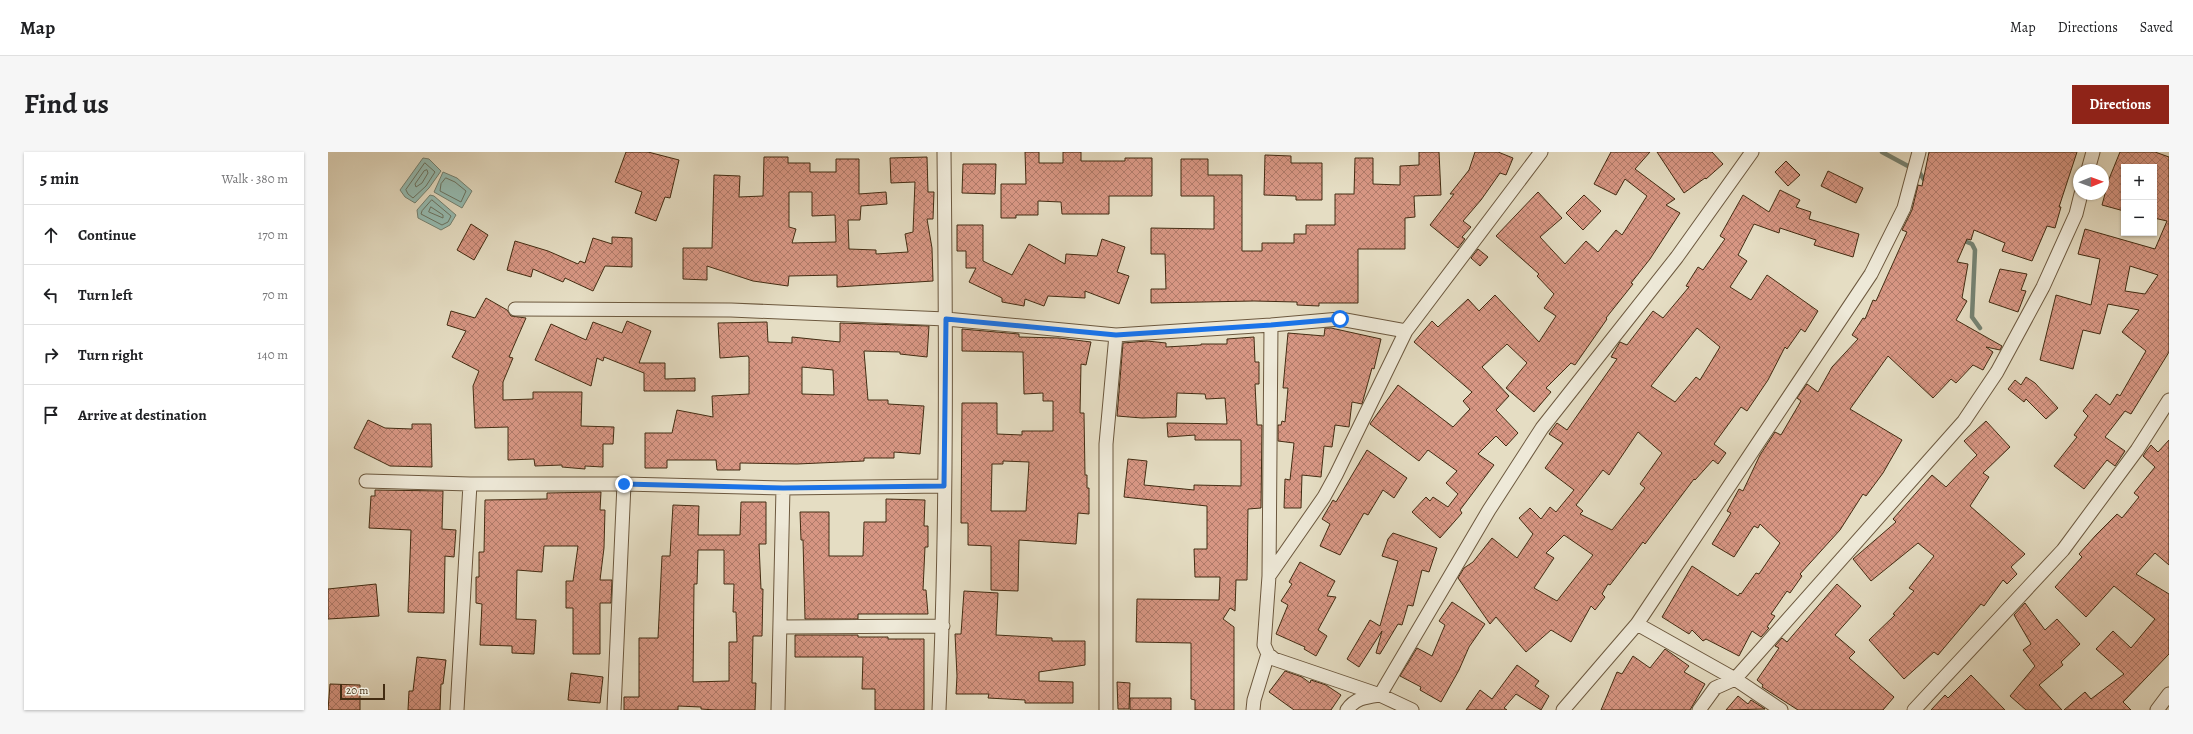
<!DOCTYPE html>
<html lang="en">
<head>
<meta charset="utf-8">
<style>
  :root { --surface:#fff; --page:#f6f6f6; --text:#202124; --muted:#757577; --line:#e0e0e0; --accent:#8f2418 }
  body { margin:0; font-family:Alegreya,serif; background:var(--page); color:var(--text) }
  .controls { position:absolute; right:12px; top:12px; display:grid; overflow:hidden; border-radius:0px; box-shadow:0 1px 3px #0004 }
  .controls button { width:36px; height:36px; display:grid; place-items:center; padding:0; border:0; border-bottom:1px solid var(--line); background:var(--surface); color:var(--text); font:20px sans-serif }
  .compass { position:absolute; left:1745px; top:12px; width:36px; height:36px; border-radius:50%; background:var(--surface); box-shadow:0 1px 3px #0004; rotate:89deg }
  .scale { position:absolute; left:12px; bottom:10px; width:45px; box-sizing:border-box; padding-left:4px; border:2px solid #432c12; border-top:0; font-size:11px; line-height:14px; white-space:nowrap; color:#432c12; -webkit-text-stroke:3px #eee9d8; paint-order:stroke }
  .stop { position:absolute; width:12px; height:12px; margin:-9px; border:3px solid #1a73e8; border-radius:50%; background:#fff }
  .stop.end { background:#1a73e8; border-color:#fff; box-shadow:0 1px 4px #0008 }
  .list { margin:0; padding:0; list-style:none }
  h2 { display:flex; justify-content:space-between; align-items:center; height:52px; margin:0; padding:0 16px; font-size:17px }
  h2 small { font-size:13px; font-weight:400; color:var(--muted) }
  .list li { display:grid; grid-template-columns:26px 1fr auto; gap:12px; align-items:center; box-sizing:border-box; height:60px; padding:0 16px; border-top:1px solid var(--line) }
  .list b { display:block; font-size:15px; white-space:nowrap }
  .list em { font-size:13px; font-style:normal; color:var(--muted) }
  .icon { flex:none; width:22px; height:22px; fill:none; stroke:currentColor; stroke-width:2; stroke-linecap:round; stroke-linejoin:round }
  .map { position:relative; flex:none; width:1841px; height:558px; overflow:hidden; border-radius:0px }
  header { display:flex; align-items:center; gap:24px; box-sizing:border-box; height:56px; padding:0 20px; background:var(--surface); border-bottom:1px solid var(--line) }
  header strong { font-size:19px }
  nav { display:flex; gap:22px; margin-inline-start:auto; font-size:14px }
  .intro { display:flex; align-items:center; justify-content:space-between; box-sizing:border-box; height:96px; padding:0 24px }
  h1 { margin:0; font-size:28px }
  .button { padding:10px 18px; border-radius:0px; background:var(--accent); color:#fff; font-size:14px; font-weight:700 }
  main { display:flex; gap:24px; padding:0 24px }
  aside { flex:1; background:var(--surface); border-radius:0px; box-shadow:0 1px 3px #0004 }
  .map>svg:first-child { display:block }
</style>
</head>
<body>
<header>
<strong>Map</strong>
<nav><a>Map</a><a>Directions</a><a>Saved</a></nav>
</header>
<div class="intro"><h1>Find us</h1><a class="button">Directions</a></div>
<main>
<aside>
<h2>5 min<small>Walk · 380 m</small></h2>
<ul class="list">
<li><svg class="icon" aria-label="ahead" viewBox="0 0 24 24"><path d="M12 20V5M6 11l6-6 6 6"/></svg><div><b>Continue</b></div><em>170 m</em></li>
<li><svg class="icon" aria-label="left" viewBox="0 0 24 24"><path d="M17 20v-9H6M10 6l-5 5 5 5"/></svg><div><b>Turn left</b></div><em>70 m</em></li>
<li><svg class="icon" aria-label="right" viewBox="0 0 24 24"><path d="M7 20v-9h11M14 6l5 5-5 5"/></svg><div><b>Turn right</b></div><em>140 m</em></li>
<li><svg class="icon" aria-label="arrive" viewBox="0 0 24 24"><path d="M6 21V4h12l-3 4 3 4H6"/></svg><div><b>Arrive at destination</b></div></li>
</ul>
</aside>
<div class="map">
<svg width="1841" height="558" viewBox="0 0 1841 558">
  <defs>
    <pattern id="building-cross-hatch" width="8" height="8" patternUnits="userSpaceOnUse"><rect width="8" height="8" fill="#d79683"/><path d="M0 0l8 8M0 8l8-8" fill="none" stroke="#b07b6a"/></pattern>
  </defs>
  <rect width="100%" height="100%" fill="#e5ddc3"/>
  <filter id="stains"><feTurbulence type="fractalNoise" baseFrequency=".005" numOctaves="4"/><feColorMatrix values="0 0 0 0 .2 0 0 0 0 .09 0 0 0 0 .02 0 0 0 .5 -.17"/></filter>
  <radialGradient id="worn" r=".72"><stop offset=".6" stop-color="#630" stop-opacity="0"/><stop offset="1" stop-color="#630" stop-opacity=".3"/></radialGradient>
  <path fill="#96bcb2" stroke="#758272" d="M95 6 101 7 113 19 101 36 87 51 77 45 72 38Z
    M115 20 129 26 144 39 134 56 106 40Z
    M102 43 106 44 128 63 122 73 113 78 90 66 89 58Z"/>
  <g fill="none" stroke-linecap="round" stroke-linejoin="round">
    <path stroke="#6c7462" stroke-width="1" d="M97 11 107 20 98 34 85 46 80 42 78 38Z
      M99 18 100 21 94 31 88 35 87 32 96 19Z
      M118 26 127 30 138 39 133 50 112 39 113 32Z
      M104 48 123 64 120 70 114 73 93 62 94 59Z
      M103 55 115 63V66L101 60Z"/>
    <path stroke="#758272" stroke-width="4.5" d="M1554 0 1591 20 1599 32
      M1634 88 1644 92 1647 98 1644 165 1652 176"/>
  </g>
  <path fill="url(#building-cross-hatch)" stroke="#432c12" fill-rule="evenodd" d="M298 0H320L351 8 342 46 337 45 328 69 307 61 314 40 287 30Z
    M697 0H711V11H735V0H753V9H797V6H824V44H781V62H734L733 50 710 49V63H688V66H673V32H698Z
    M1091 0H1111L1113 43 1086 44 1087 65 1077 66V97H1030V151H991V154L969 153V150L926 149 823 151V137H838L837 102H823V76L886 77V44H853V7H880V23H914V99H934V91H966V82H978V73H1007V42H1026L1027 6H1045V32L1072 33V14L1091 13Z
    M1147 0H1170L1185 6 1178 23 1172 21 1153 48 1135 69 1143 75 1134 85 1137 87 1130 96 1102 73 1126 42H1122L1141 18Z
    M1283 0H1322L1307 17 1347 47 1338 53 1352 61 1322 107 1303 131 1305 132 1278 166 1279 167 1247 213 1243 211 1218 236 1223 240 1206 260 1178 236 1199 211 1179 192 1154 215 1181 244 1168 258 1190 281 1178 294 1168 284 1150 302 1166 313 1132 358 1134 361 1112 386 1084 360 1098 345 1102 349 1105 345 1120 355 1130 342 1118 331 1129 319 1100 298 1091 309 1042 272 1070 233 1125 275 1142 257 1135 249 1144 240 1086 190 1104 169 1110 175 1140 147 1151 159 1167 143 1211 190 1228 164 1216 156 1226 142 1209 124 1211 122 1168 84 1210 40 1234 66 1212 85 1237 112 1258 89 1270 100 1288 78 1294 83 1319 44 1297 27 1288 43 1266 32Z
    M1329 0H1384L1395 12 1378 27 1377 26 1356 41Z
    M1601 0H1749L1731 55H1733L1727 76 1719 74 1704 109 1674 99 1677 91 1646 78 1643 88 1639 87 1629 110 1640 112 1634 146 1639 149 1628 168 1674 194 1672 198 1658 195 1665 200 1655 218 1645 213 1628 231 1623 227 1605 246 1560 204 1522 257 1574 288 1555 321 1538 344 1535 342 1512 378 1472 422 1474 424 1462 441 1459 439 1443 462 1447 464 1439 475 1441 476 1433 485 1424 479 1411 504 1378 487 1375 489 1364 478 1361 482 1334 465 1364 414 1410 444 1412 441 1413 442 1428 421 1431 422 1452 391 1432 372 1430 376 1426 374 1406 405 1384 392 1403 361 1399 359 1411 337 1415 339 1432 303 1447 280 1453 283 1473 249 1469 246 1479 232 1490 240 1504 215 1530 187 1524 183 1535 166 1537 167 1545 148 1548 149 1579 80 1574 78 1584 58 1590 33 1594 34Z
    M1792 0H1827L1841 5V200L1803 262 1797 259 1777 285 1797 299 1787 314 1779 308 1756 337 1726 314 1749 285 1746 283 1760 264 1755 259 1768 242 1782 253 1789 242 1792 244 1818 199 1794 180 1811 158 1780 152 1772 182 1755 178 1745 217 1712 208 1728 143 1763 153 1772 107 1750 102 1757 77 1827 97 1839 69 1826 66V15H1796V59L1774 53 1781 27ZM1802 114 1830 123 1817 142 1797 139Z
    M937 3 963 4V11H994V48H968V44L936 43Z
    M436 5H460V11H482V20H508V7H531V42L558 40 559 52 533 54 532 68H520L521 97 548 98V102L580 100 577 82 585 80 587 30 563 31 562 6 599 5 600 40H606L605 67H599L604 96 605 129 509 135V123L461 124 460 134 425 129 379 114V128L355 127V96H384L386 23 412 24 411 45 435 44ZM461 40H484V64L507 63 508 90 464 91 468 77 461 75Z
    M1458 9 1472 23 1460 34 1447 20Z
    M635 12H668L667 42 634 41Z
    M1500 19 1535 36 1528 51 1493 34Z
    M1452 38 1472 48 1468 55 1483 60 1481 67 1531 82 1525 105 1486 93 1488 88 1452 76 1451 81 1426 72 1410 103 1419 109 1402 135 1423 148 1439 123 1490 159 1477 180 1473 177 1459 197 1457 195 1440 228 1419 259 1413 255 1386 292 1398 301 1390 312 1385 308 1367 328 1366 327 1317 392 1315 390 1282 433 1280 432 1274 442 1277 445 1267 458 1263 454 1243 490 1223 478 1198 500 1168 465 1162 472 1130 426 1136 416 1145 410 1164 386 1189 406 1205 382 1191 366 1202 356 1213 367 1222 355 1228 360 1246 338 1217 316 1235 291 1221 282 1229 271 1239 278 1289 207 1283 205 1292 190 1299 193 1325 159 1335 166 1361 135 1358 134 1370 115 1375 118 1397 87 1392 84 1415 43 1441 60ZM1369 176 1392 195 1372 228 1368 225 1347 250 1323 234ZM1310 280 1334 301 1312 332 1317 336 1284 378 1252 362 1255 359 1248 353 1275 318 1281 323ZM1236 383 1265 403 1229 449 1206 436 1226 406 1218 401Z
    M1256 43 1273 59 1255 78 1238 61Z
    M143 72 160 83 146 108 129 98Z
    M629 73H655V109L684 123 701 92 737 112 738 102 769 104 774 87 797 95 789 120 801 124 791 152 757 139V146L720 144 716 154 697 147 696 154 674 150V146L641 130 648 116H638V99H629Z
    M284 85 304 86V115L277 114 265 139 237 126 235 130 205 117 203 125 179 118 187 89 220 99 250 112 252 109 257 111 265 86 284 92Z
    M1150 97 1160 105 1152 114 1143 106Z
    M1672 117 1699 122 1693 138 1698 139 1690 160 1661 150Z
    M158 146 179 158 183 164 198 166 181 205 185 206 175 230V248L205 247V240H254L253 274 286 275 285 292H275V315L257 314V317L234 315V313L207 314 206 307 180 308V275L147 276 145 234 151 219 124 205 138 179 119 173 123 159 147 166Z
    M299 169 323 179 311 211H337V227L367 226V239H316V221L276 205 275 209 269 206 263 234 207 208 223 172 258 188 265 170 294 181Z
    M439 170 440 190 464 191V185L512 190V171L601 174 599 205 572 202V200L536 199 540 248H560V252L596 254 592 302 566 300V306H536V309L469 312 412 311V318H389L388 308H339V316H317V281H344L349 258 385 265 384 244 421 242V206L420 204 392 206 390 171ZM474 215 505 218 506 243 474 242Z
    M997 176H1003L1053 187 1046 217 1044 216 1034 252 1024 250 1021 275 1007 273 1004 295 996 294 993 325 974 323 973 356H956L957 327 962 328 966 291 950 289V273H953L954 269 957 270 960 236H955L960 181 996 184Z
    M634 177 691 182V185L731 186 763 190 758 213 753 212 752 261H756L757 323H759V336H761V362L750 361 748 392 691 388 690 439 663 438V394L640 393V371H633L634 251H669V282L694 283V279H725V249H715V241L696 242 695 200 634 199ZM675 309 701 310 698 359H663L664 312H675Z
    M926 185 927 210H931V232H927L929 273H934L933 356 920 357 919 428H908L907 459 902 456 895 467 906 475V558H867V548L863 547V491L808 490 809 447 891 448 892 425H867L866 397H879V354L796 345 800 307 819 309 816 333 866 338V333L913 334V288H867V283L840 285 839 271 899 272 897 246 878 247 877 242 849 241 848 265 814 266 789 264 795 191 819 189 838 191V195L873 193V192H899V187Z
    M1698 225 1707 231 1730 256 1718 267 1698 247 1696 250 1680 237 1687 228 1693 233Z
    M40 268 57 276 84 277V272H103L104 315 62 314 26 296Z
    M1658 269 1682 295 1655 321 1661 325 1642 354 1697 402 1683 415 1689 422 1679 432 1675 428 1656 454 1653 452 1610 503 1606 500 1576 527 1541 488 1567 463 1565 462 1586 439 1581 436 1606 404 1590 391 1543 429 1525 407 1568 370 1565 367 1604 323 1618 335 1649 303 1636 289Z
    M1841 288V413L1827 401 1808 422 1841 442V502L1795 550 1803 558H1736L1757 540 1763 547 1796 522 1768 497 1785 479 1803 496 1827 467 1786 434 1758 465 1727 435 1754 405 1751 402 1768 383 1789 362 1794 366 1811 345 1806 341 1827 315 1815 304 1819 298 1823 293 1830 300Z
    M1039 298 1079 326 1066 346 1055 338 1040 363 1036 361 1012 403 992 394 1002 372 994 367 1005 348 1008 350Z
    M47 338 115 339 114 377 128 378 126 405 117 404 116 461 80 460 83 378 41 376 43 344H47Z
    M273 340 272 358H277L276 396 272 428H284L283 451H272V502H245V456H238V429H245L250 394H216L214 420 189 418 188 467 208 468 206 502 184 501V494L152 493 154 452 148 451V425H151V400H156L157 348 219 347V341Z
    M558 347 597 348 596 374H600V395H597L595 438H598L600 462H530V467H477L475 388H473L472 360H501V404H535L536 370H558Z
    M413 350H438V392H431L433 437H435L434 484H425L424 531H428L427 558H387L373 557V555L350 554V558H296V545H311V486H330L334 404H342L345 353 371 354 370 383H412ZM370 398H396V432H406L405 460H408L409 490H401V529L365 530 366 432H369Z
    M1065 381 1109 396 1101 420 1094 418 1085 454 1080 453 1074 473 1070 472 1052 502 1048 501 1054 479 1031 515 1019 507 1042 468 1052 474 1070 409 1054 404 1060 387Z
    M972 410 1007 429 999 444 1008 445 990 478 999 484 988 504 976 497 977 495 948 482 960 453 953 449 964 432 961 430Z
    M48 432 51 464 0 467V437Z
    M1509 432 1533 454 1507 483 1527 500 1521 506 1566 545 1555 558H1470L1434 535 1435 533 1429 528 1451 496 1447 494 1454 486 1459 490Z
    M636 439 670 441 668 483 724 486V489H757V513L711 520V529L745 530V551H697V548L660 546 661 542H628L629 524 627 482H633Z
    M1124 450 1157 472 1141 495 1131 518 1113 550 1092 538 1093 535 1072 524 1089 496 1104 504 1117 473 1111 469Z
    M1697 451 1717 478 1729 467 1752 492 1733 510 1735 513 1711 533 1734 558H1698L1682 544 1707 514 1695 498 1703 492 1686 463Z
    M467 483H530V485H560V487H596V558H547V537H534L535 505H467Z
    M1337 497 1361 514 1356 520 1377 532 1362 558H1273L1289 520 1294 522 1305 504 1322 516Z
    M89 505 118 508 115 532H113L112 558H80L81 539H85Z
    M1189 513 1211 529 1207 534 1221 544 1213 558 1188 542 1176 556 1179 558H1138L1152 538 1164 547Z
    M957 519 974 525 982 531 983 528 998 533 1013 543 1003 558H966L941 540Z
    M243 521 275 525 272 551 240 548Z
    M1643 523 1677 558H1603L1617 543 1620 546Z
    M789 530 802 531 801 557H790Z
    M2 532 32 533V558H0Z
    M1410 544 1420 552 1423 548 1437 557 1398 558Z
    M802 546H843V558H802Z"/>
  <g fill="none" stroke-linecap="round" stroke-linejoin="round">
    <defs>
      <path id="minor" d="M1760 18 1765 0
        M187 157 403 158 618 167 788 183 943 173 1012 167 1078 179
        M38 329 142 332H296L455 336 616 334
        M941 424 943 173
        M1309 472 1407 527 1453 558
        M453 475 615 474
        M129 558 142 332
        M286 558 296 332
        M450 558 455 336
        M611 558C619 372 618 186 616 0
        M778 558V292L788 183
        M925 558 926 548 940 502
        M1019 558C1027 546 1038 545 1052 543L1161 358 1214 276 1349 105 1424 0
        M1084 558 1052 543 946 507 940 502 936 493 941 424 996 345 1008 323 1078 179 1213 0
        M1235 558 1309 472 1543 122 1576 56 1591 0
        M1371 558 1387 536 1407 527 1636 269 1669 220 1715 135 1748 62 1753 42
        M1586 558 1735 398 1809 298 1841 248
        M1829 558 1841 542"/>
    </defs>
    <use href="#minor" stroke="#6c583e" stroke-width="15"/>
    <use href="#minor" stroke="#eee9d8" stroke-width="13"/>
  </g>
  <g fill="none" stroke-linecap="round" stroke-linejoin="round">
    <path stroke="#1a73e8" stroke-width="5" d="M296 332 455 336 616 334 618 167 788 183 943 173 1012 167"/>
  </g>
  <rect width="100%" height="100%" filter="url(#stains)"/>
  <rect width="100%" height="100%" fill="url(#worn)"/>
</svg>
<div class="controls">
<button>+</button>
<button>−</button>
</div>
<svg class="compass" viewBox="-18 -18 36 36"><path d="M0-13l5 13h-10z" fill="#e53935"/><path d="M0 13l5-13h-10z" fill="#757577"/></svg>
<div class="scale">20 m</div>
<div class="stop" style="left:1012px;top:167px"></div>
<div class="stop end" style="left:296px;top:332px"></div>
</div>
</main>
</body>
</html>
